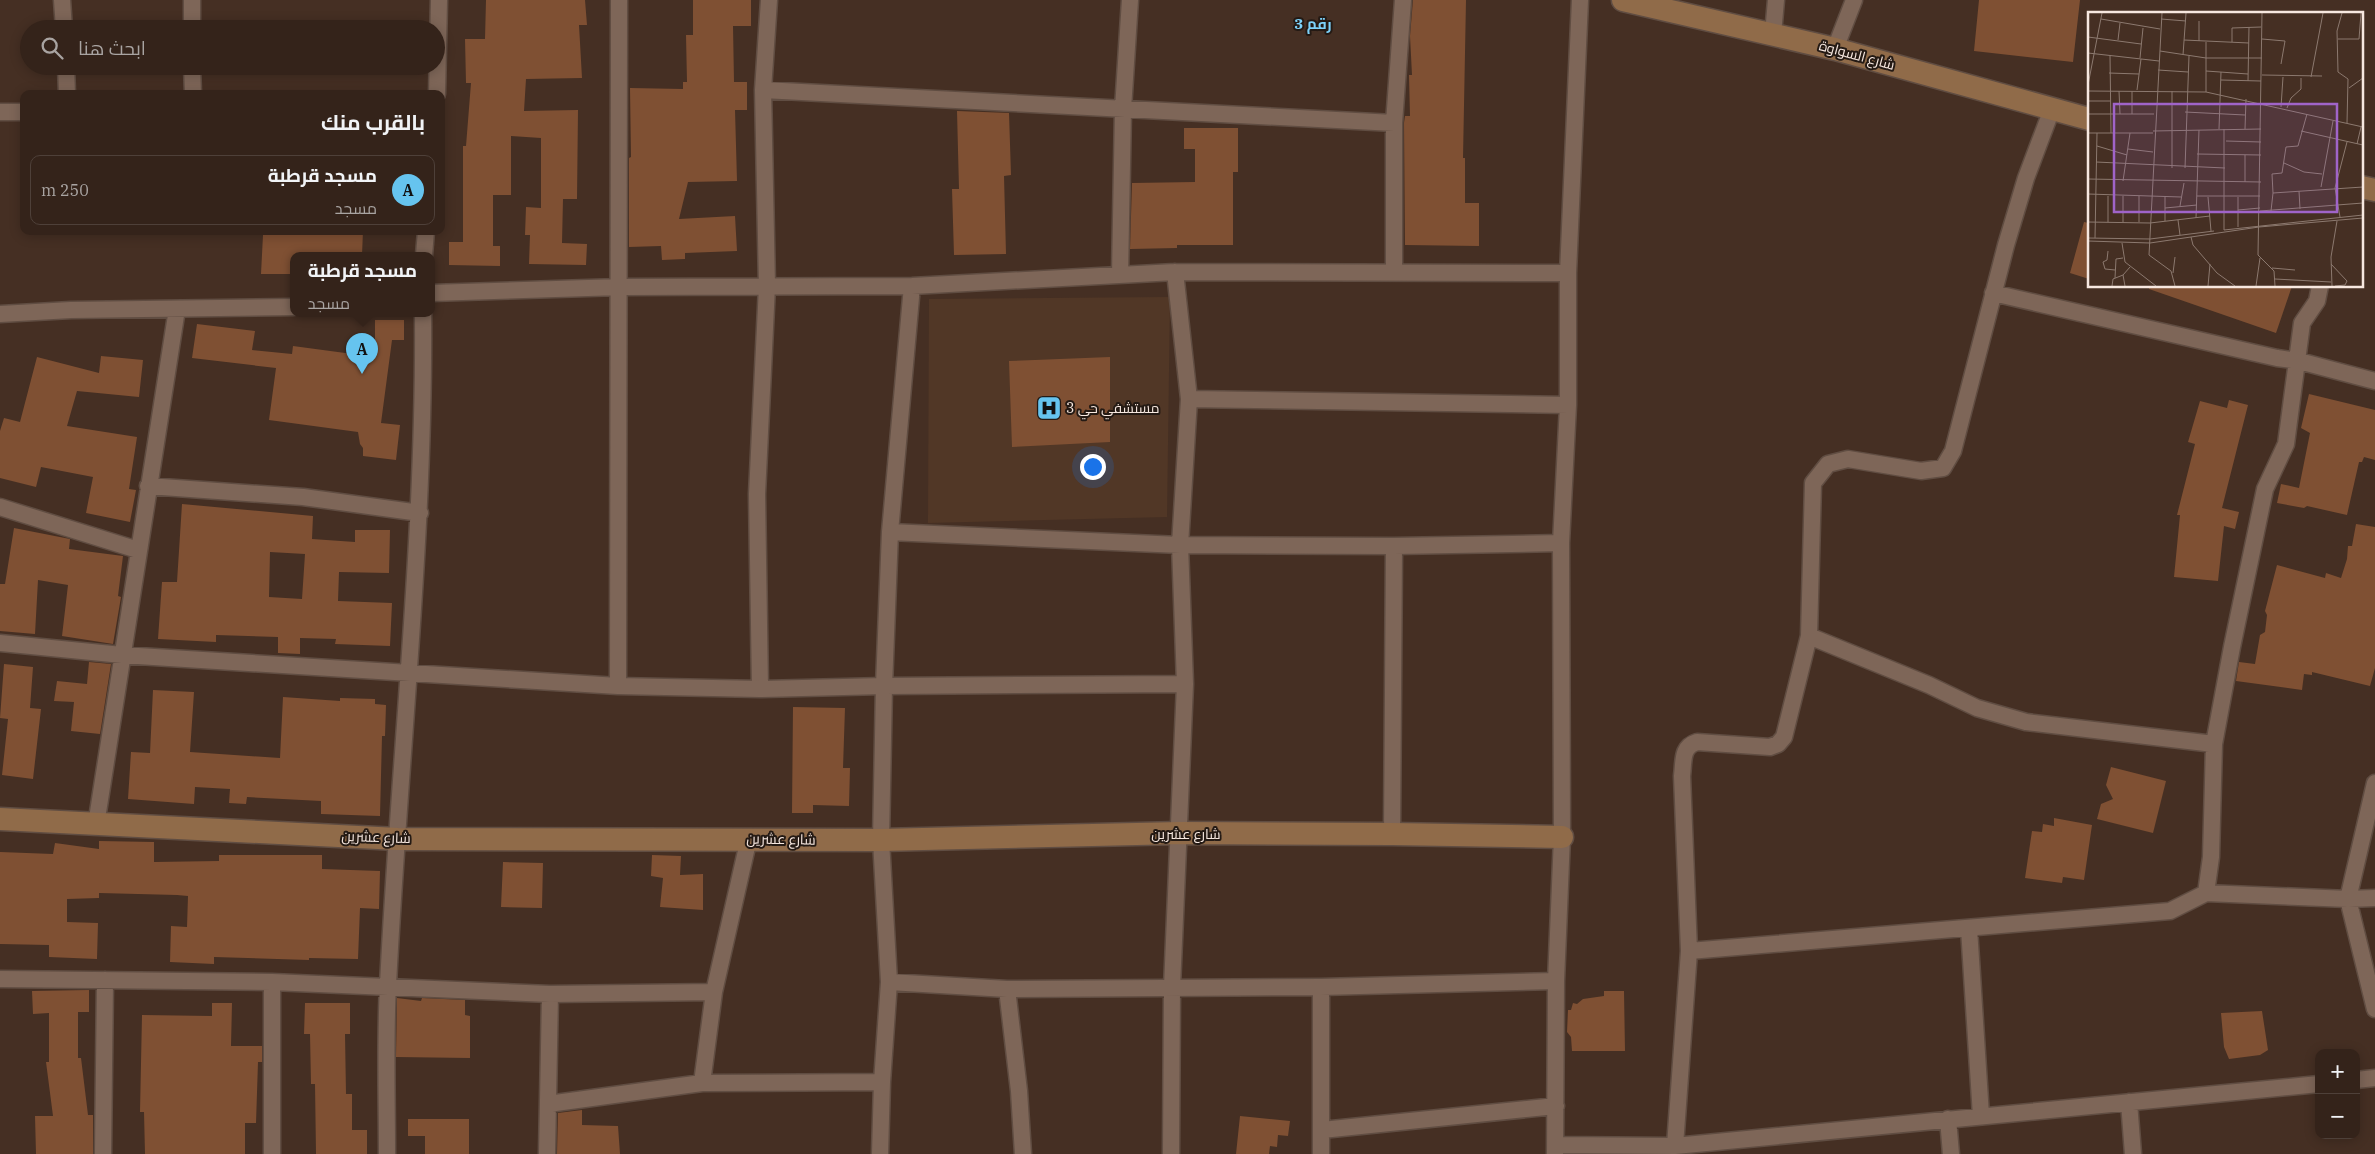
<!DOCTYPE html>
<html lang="ar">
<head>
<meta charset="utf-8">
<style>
  :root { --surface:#34231a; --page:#3f2f27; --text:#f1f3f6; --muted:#a9a4a2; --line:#4e4039; --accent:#66c4ef }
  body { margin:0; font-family:"IBM Plex Serif",Cairo,serif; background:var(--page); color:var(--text); direction:rtl }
  .controls { position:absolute; right:15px; bottom:15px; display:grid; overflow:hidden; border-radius:10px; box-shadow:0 2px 12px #0003 }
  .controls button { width:45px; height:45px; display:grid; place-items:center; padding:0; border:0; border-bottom:1px solid var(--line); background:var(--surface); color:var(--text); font:25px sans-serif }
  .you { position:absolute; left:1092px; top:466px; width:18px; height:18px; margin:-12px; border:4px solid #fff; border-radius:50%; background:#1a73e8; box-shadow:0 0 0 8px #1a73e833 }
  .badge { display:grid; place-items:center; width:32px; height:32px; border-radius:50%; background:var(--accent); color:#111; font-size:16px; font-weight:700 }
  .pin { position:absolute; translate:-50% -41px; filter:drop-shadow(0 1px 2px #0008) }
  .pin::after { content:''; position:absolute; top:26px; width:18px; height:15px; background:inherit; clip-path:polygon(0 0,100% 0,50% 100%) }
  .popup { position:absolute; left:290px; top:252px; width:145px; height:65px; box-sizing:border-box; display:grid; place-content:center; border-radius:10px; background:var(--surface); filter:drop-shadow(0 1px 4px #0005); font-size:16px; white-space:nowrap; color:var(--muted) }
  .popup b { font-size:19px; color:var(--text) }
  .popup::after { content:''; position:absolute; left:50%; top:100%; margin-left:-10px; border:10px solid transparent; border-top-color:var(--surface) }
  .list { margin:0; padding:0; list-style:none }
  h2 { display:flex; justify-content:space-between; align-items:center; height:65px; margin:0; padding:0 20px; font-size:21px }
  h2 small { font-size:16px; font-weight:400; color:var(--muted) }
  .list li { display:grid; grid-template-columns:32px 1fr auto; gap:15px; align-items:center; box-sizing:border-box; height:70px; margin:0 10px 10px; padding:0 10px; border:1px solid var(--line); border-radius:10px }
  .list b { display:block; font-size:19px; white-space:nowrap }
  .list p { margin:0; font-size:16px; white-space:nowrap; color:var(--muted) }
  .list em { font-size:16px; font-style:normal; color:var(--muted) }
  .icon { flex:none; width:28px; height:28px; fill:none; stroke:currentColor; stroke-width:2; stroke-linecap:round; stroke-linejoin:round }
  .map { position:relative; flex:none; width:2375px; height:1154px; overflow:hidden; direction:ltr }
  .search { position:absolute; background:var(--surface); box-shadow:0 2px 12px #0003; left:20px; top:20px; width:425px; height:55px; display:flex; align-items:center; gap:12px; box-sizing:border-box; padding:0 18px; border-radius:28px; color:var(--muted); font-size:19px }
  .panel { position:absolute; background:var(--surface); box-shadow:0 2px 12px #0003; left:20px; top:90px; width:425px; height:145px; border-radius:10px; direction:rtl }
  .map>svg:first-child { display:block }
</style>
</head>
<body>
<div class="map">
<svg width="2375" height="1154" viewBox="0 0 2375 1154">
  <rect width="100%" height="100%" fill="#452f23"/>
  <path fill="#513726" d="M1170 297 1167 517 928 523 929 299Z"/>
  <path fill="#7f5033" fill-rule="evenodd" d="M486 0H585L587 25H579L582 78 526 79 524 111 578 110 577 199H563L562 243 587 244 586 265 529 264 530 235H525L526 207 541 208V138L511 136V195H493V246H500V266L449 265V242H463V146H466L471 83H466L465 39H485Z
    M693 0H751V26H733L734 82H747V110H735L737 181 688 182 679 219 735 216 737 251 685 253V259L662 260 661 246 629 247V158L631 157 630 88 683 89V82H687L686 35H693Z
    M1413 0H1466L1463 158H1465V203H1479V246L1405 245 1404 123 1405 116H1410L1409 75H1412L1410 36Z
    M1979 0H2080L2073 62 1974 51Z
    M957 111 1009 113 1011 175 1004 176 1006 254 954 255 952 189H959Z
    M1184 128H1238V172H1233V245H1177V248L1130 249 1132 183 1195 182V149H1184Z
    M2084 222 2089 223V279L2070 273Z
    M310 231H363L362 255H293V274H261L263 235 309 234Z
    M2149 286H2292L2276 333 2149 289Z
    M375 320H404V340H392L381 423 400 425 396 460 363 456V448L360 444 358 432 269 420 276 368 192 358 197 324 255 331 252 350 292 354 293 346 375 357Z
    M101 356 143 360 139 397 77 391 67 426 137 437 129 489 136 490 130 522 86 513 93 477 41 467 36 487 0 478V431L4 418 20 422 37 357 99 373Z
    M1110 357V442L1012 447 1009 361Z
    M2309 394 2375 410V460L2364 457 2362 462H2359L2347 515 2307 506 2304 508 2277 503 2281 484 2299 488 2310 433 2301 428Z
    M2229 400 2248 405 2222 508 2239 512 2235 529 2224 526 2218 581 2174 577 2180 515H2177L2195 444 2188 442 2200 401 2227 408Z
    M182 504 313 516 312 539 355 542V530H390L389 573 339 572 338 601 392 603 390 646 335 644 336 639 300 638V654L278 653V637L216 635V642L158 639 162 582H177ZM270 552 305 554 302 599 269 597Z
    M2356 524 2375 527V668L2370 686 2312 672V675L2304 674 2302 690 2236 681 2239 662 2255 664 2260 635 2265 632 2267 615 2265 611 2277 565 2325 578 2326 573 2341 578 2347 559 2348 546H2352Z
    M14 528 70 539 69 549 123 556 118 596 121 597 113 644 62 636 68 585 38 580 35 634 0 631V584H5Z
    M89 662 111 664 100 734 71 731 74 702 54 701 57 681 87 684Z
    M4 664 33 667 30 708 41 709 33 779 2 775 8 719 0 718Z
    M153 690 194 692 190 752 249 756 280 758 283 697 340 701V698L375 699V704L386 705 385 736H382L380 816 321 814V801L247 797 246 804 229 803 230 789 195 787 194 804 128 799 131 752 150 753Z
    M793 707 845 708 843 768H850L849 806 813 805V813H792Z
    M2111 767 2166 781 2153 833 2097 819 2101 804 2113 799 2106 785Z
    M2054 818 2092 825 2084 880 2063 877 2062 883 2025 878 2032 831 2042 832 2043 824 2054 826Z
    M99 841 154 842V862L219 861V855H322V869L380 871 379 909 360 908 358 959 309 958V960L214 957V964L170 962 171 926 187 927 188 896 177 895 99 893V898L67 899V922L98 923 97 959 49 957V945L0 944V852L53 854 55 843 99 849Z
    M652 855 681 856 680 875 703 874V910L660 907 663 878 651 876Z
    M503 862 543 863 542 908 501 907Z
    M89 990V1012H78V1058H81L88 1115H93V1154H36L35 1116H53L46 1062H49V1013L33 1014 32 991Z
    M1604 991H1624L1625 1051H1572L1571 1037 1567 1032 1568 1010H1571L1573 1003 1577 1004 1583 999 1604 996Z
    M397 998 421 1001 422 998 465 1000V1015L470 1016V1058L396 1057Z
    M212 1003H232L231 1046H262V1062H258L256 1123H245V1154H145L144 1112H140L142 1015 212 1016Z
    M305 1003H350V1034H345L346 1094H352V1130H367V1154H316L315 1084H311L310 1034H304Z
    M2262 1011 2268 1050 2260 1055 2229 1059 2224 1047 2221 1013Z
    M582 1110V1125L618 1126 620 1154H557L558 1113Z
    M1240 1116 1290 1121 1288 1136 1278 1135 1277 1147 1270 1146 1269 1154H1236Z
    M408 1119H469V1154H425V1136H408Z"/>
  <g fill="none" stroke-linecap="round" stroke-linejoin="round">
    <defs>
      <path id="street" d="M62 0 64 29
        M192 0V29
        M1773 34 1776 0
        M1835 49 1854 0
        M66 66 67 94
        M192 66 193 94
        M763 90 1394 123
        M437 94 439 0
        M0 112H24
        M424 255 426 231
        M1394 273V123L1403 0
        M1120 275 1123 109 1130 0
        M431 293 620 287 912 286 1175 272 1568 273
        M1993 293 2277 358 2299 361 2375 381
        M0 314 71 310 293 307
        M1189 399 1568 405
        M148 486 303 497 420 513
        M0 507 138 550
        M890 532 1180 545 1394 546 1561 543
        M1809 636 1929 685 1977 708 2026 722 2214 744
        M0 643 122 655 618 686 760 689 884 686 1185 684
        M618 686 619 0
        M760 689 757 494 767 286 763 90 769 0
        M2375 783 2348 899 2375 1009
        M96 825 177 309
        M1392 834 1394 546
        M2206 893 2211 857 2214 744 2232 647 2265 489 2286 444 2302 323 2317 301 2320 286
        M1969 928 1981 1116
        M1689 951 1682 776C1684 761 1681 747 1697 742L1770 747 1778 744 1784 737 1809 636 1813 483 1828 464 1848 459 1921 471 1943 468 1953 451 2006 245 2026 178 2052 109
        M0 979 272 982 550 994 714 992
        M272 982V1154
        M889 982 1007 989 1321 987 1556 981
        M1321 987V1154
        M1007 989 1019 1091 1023 1154
        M2356 1080 2375 1078
        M702 1083 714 992 749 838
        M2129 1102 2133 1154
        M548 1104 702 1083 882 1082
        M1948 1119 1951 1154
        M1322 1130 1556 1106
        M1556 1145 1675 1146 2319 1084
        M1675 1146 1689 951 2170 911 2206 893 2348 899 2375 898
        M103 1154 105 980
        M387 1154C387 1098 385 1041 388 985 399 761 425 537 423 313
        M547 1154 550 994
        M880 1154 882 1082 889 982 881 840 884 686 890 532 912 286
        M1171 1154 1172 987 1185 684 1180 545 1189 399 1175 272
        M1555 1154 1556 981 1562 837 1561 543 1568 405V273L1580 0"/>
      <path id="secondary" d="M1623 0 1835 49 2089 119
        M2361 187 2375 190
        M0 819 398 839 881 840 1180 833 1392 834 1562 837"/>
    </defs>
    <use href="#street" stroke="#604d42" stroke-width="19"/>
    <use href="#secondary" stroke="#604d42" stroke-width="25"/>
    <use href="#street" stroke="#7e6658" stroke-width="16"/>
    <use href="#secondary" stroke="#906b49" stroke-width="22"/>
  </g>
  <defs>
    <symbol id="hospital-square" viewBox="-11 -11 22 22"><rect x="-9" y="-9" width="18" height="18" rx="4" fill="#66c4ef" stroke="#241a14"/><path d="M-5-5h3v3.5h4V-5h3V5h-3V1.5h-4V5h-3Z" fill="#111"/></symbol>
  </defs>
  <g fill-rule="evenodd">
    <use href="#hospital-square" x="1035" y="394" width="28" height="28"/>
  </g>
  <g text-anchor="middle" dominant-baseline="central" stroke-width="4" stroke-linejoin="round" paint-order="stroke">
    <g font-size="14" fill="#f7e8e0" stroke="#241a14">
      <text transform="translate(1857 55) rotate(15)">شارع السواوة</text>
      <text x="1186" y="834">شارع عشرين</text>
      <text transform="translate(376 837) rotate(2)">شارع عشرين</text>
      <text transform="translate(781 839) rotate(1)">شارع عشرين</text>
    </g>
    <g font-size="14" fill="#f7e8e0" stroke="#241a14" text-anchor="start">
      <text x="1066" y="408">مستشفي حي 3</text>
    </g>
    <g font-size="15" font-weight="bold" fill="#7dd2fa" stroke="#241a14">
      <text x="1313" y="23">رقم 3</text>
    </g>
  </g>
  <g transform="translate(2088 12)">
    <rect width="275" height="275" fill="#452f23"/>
    <path fill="none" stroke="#8c796f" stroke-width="1" d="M74 1 61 243 83 259 87 274M174 1 170 243 186 259 187 274M254 1 249 19 250 60 260 67 259 111M13 7 72 17M73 7 98 9M0 25 53 32M174 27 197 29 193 52M250 27H271L273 1M30 28 32 11M96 28 161 31M111 29V9M144 30V16L173 15M72 39 118 46H174M0 41 71 49M22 43 23 121M95 43 98 1M52 46 55 16M70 58 100 60M118 59 160 62M21 61 51 62M174 63 234 64M223 65 235 1M133 68 173 69M160 69 161 15M0 73 14 1M261 76 275 66M49 78 53 47M0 79 118 80 275 115M31 79 32 102M44 79V102M118 80V30M0 89H22M193 95 195 65M199 96 203 86 213 77V66M97 100 157 103M0 102H66M131 117 133 60M157 117 158 87M65 119 173 117M213 119 275 133M0 121H65M138 129 173 130M269 132 273 115M9 134 39 143M40 137 65 140M109 142 173 143M8 150 137 156M196 151 216 160 234 162M84 156V79M97 156 101 44M0 167 173 170M35 169 42 121M157 170V143M233 175 245 109M211 179 212 197M185 181 184 162 194 161 198 135 210 134 219 102M0 182 93 185M51 184V210M109 184H172M120 185 123 219M92 194 96 171M77 196 109 193M150 198 172 196M172 199 275 191M183 199 185 181 275 175M252 205 247 176 259 130M108 206 111 118M90 208 92 223M77 209V185M0 210 62 211 122 204M20 210V184M35 210V184M150 215V185M136 218V117M136 218 275 203M103 225 105 233 129 261 147 274M0 226 62 227 126 219M7 226 9 121M0 229 62 231 171 215 275 206M34 231 37 250 68 274M20 239 19 248 15 250 17 257 27 258M243 252 259 269 257 273 247 274M184 256 207 258M85 261 87 245M27 266 28 247 35 246M187 267 243 270M24 274 25 267 35 263M37 274 35 263 42 255M120 274 122 252M168 274 172 246M244 274 243 245 249 209"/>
    <path fill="#a064c9" fill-opacity="0.15" stroke="#a064c9" stroke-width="2.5" d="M26 92H249V200H26Z"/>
    <rect width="275" height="275" fill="none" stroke="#f7e8e0" stroke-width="2.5"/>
  </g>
</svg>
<div class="controls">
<button>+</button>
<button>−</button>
</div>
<div class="you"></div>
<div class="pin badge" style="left:362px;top:374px">A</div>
<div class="popup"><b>مسجد قرطبة</b>مسجد</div>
<div class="search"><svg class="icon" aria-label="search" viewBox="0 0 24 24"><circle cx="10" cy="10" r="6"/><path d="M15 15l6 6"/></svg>ابحث هنا</div>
<section class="panel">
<h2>بالقرب منك<small></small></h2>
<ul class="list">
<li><span class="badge">A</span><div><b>مسجد قرطبة</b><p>مسجد</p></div><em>250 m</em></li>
</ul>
</section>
</div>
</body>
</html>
